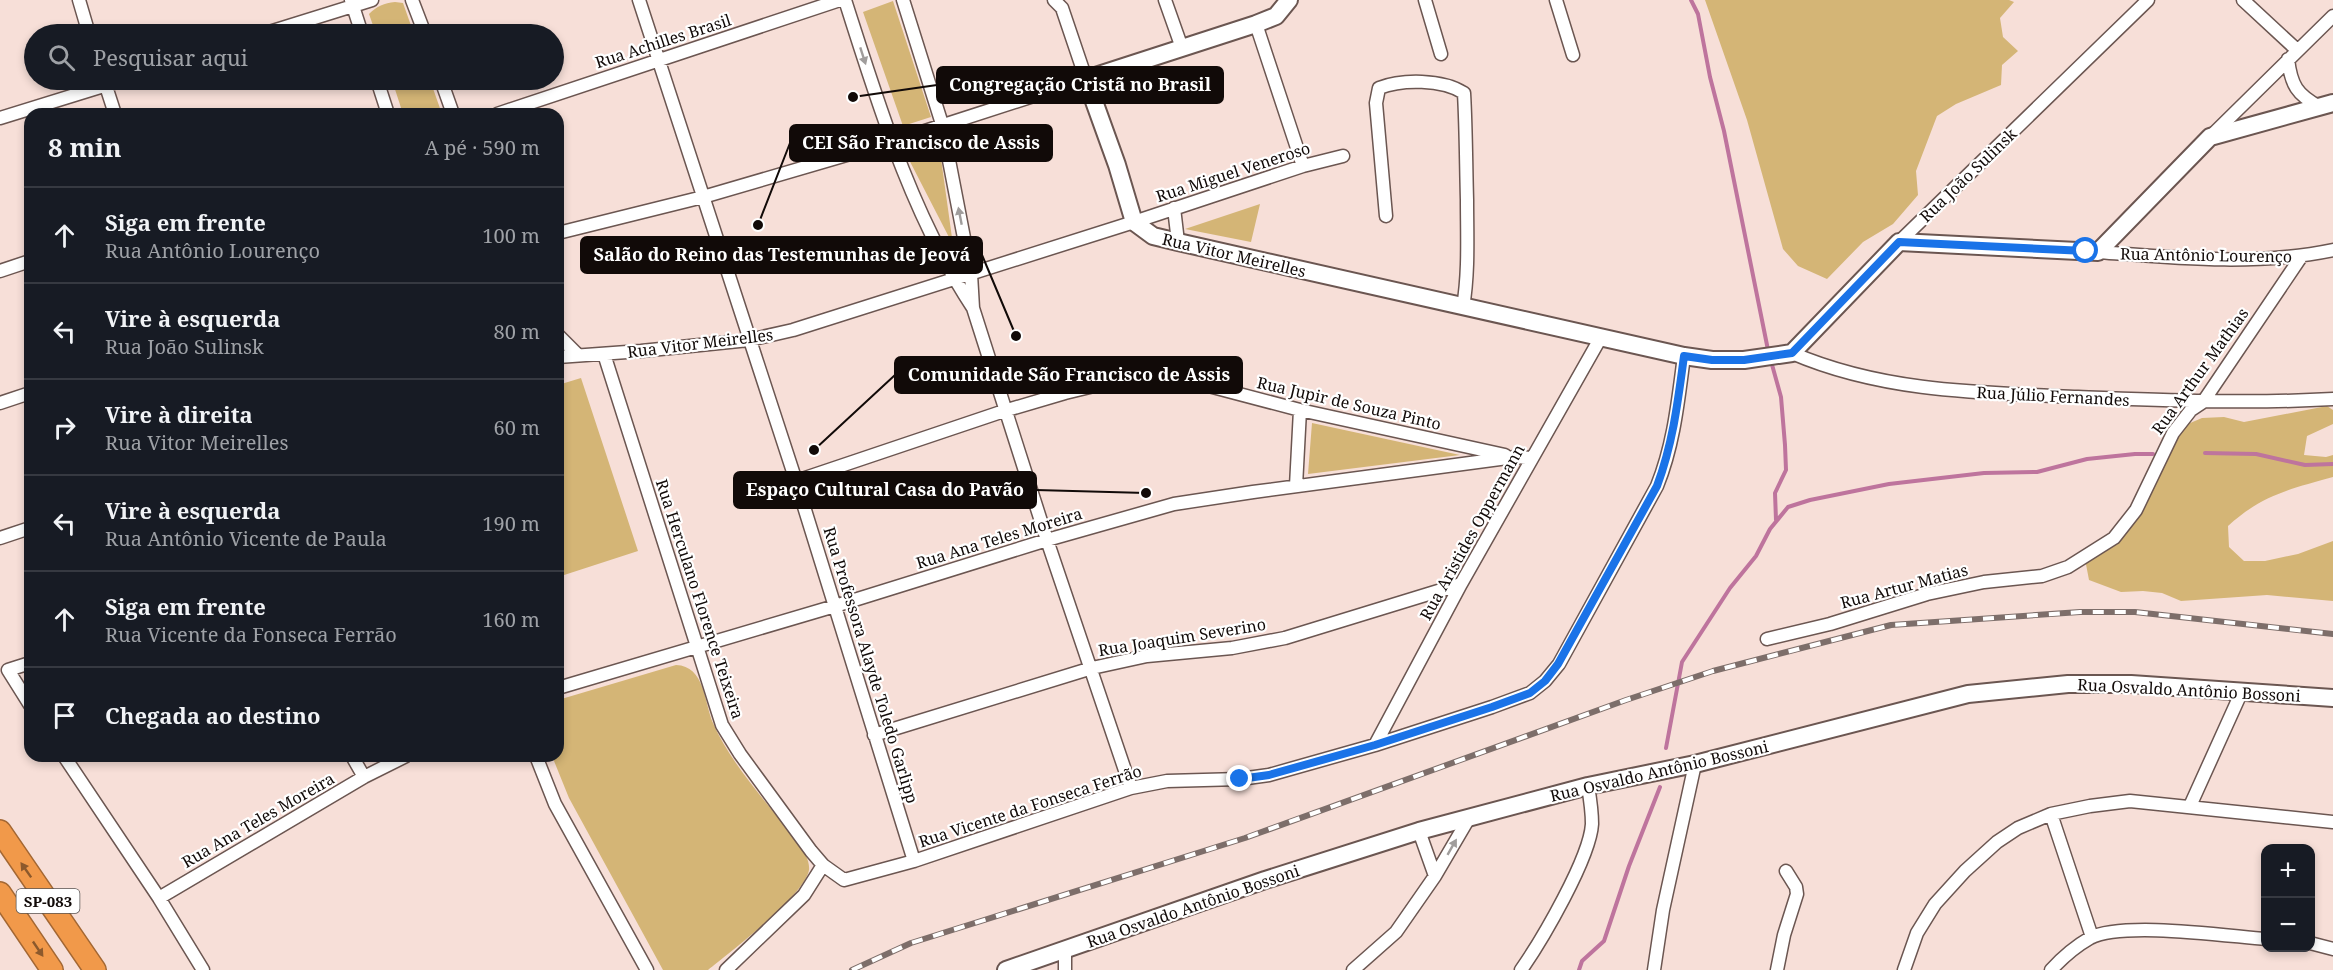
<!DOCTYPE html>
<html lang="pt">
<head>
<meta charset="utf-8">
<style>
  :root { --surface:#171b24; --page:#242831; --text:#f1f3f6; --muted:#9ea1a6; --line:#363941 }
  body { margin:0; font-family:"Noto Serif",serif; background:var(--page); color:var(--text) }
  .controls { position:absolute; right:18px; bottom:18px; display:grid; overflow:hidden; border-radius:12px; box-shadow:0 3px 9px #0003 }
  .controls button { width:54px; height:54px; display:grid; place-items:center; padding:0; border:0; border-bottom:2px solid var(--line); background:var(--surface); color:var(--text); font:30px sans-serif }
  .stop { position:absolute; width:18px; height:18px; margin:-14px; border:4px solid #1a73e8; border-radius:50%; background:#fff }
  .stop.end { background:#1a73e8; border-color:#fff; box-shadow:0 2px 6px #0008 }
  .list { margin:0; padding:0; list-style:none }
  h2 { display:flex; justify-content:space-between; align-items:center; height:78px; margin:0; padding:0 24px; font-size:26px }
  h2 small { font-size:20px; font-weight:400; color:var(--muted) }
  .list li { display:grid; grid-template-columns:39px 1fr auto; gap:18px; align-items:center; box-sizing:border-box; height:96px; padding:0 24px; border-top:2px solid var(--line) }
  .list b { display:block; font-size:22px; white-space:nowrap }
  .list p { margin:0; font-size:20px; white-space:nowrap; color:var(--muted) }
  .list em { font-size:20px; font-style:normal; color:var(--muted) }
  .icon { flex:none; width:33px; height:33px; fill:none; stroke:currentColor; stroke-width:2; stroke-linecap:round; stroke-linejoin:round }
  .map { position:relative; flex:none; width:2333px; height:970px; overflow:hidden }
  .search { position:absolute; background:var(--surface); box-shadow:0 3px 9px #0003; left:24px; top:24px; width:540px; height:66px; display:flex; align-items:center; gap:15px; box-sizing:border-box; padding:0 21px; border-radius:33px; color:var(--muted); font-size:22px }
  .panel { position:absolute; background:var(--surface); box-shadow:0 3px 9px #0003; left:24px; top:108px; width:540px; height:654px; border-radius:18px }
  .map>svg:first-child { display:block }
</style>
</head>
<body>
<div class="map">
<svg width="2333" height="970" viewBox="0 0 2333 970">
  <rect width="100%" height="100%" fill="#f7dfd8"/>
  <path fill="#d4b576" d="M1705 0H2009L2014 2 2000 18 2003 37 2018 51 2002 65 2001 85 1956 104 1937 116 1916 171 1918 195 1893 224 1863 242 1827 279 1798 266 1783 249 1747 120Z
    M893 1 931 117 903 126 863 12Z
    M395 2 403 3 414 34H376L369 14C377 6 384 3 395 2Z
    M392 80H430L442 114H403Z
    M938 137 953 245 904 150Z
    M1260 204 1251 242 1185 229Z
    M581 378 638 551 558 577V385Z
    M2327 406 2333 410V424L2307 436 2304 455 2326 457 2333 455V477C2290 489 2262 495 2228 526L2229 547 2244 561H2265L2298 554 2333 541V601L2267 595 2181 601 2162 593 2143 591 2121 592 2089 580 2085 559 2130 520 2176 429 2202 418 2224 417 2244 422Z
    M1312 423 1460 455 1308 474Z
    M676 665C705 666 704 702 713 723 731 765 772 808 799 844 804 851 810 861 809 870 805 895 729 953 708 970H663L569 798 552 756H558V700Z"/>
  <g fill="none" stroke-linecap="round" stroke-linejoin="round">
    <path stroke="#be749d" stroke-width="4" d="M1691 0 1698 14 1710 77 1724 131 1768 350
      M1771 361 1781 397 1785 445 1786 470 1775 493 1776 520
      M2205 453 2256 454 2305 465 2333 464
      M1666 748 1682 662 1730 588 1756 556 1770 529 1788 507 1810 500 1889 484 1984 473 2037 472 2087 459 2135 454H2153
      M1579 970 1582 961 1604 941 1629 866 1660 787"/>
    <defs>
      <path id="street" d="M79 0 89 34
        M351 0 362 34
        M412 0 425 34
        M639 0 796 481 914 861
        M845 0C879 106 911 214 973 308
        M903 0 942 124 971 274 973 308 1047 540 1131 788
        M1165 0 1182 48
        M1425 0 1441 54
        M1556 0 1573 55
        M2243 0 2297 50
        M1256 24 1303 166
        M263 34 372 0
        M2288 59C2291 85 2297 95 2320 107
        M104 80 115 114
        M377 80 388 114
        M441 80 453 114
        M497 114 840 0
        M0 118 123 80
        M2210 137 2333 16
        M1174 208 1178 242
        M1386 216 1376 103 1379 88C1402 79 1442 79 1464 93 1466 128 1466 164 1467 200 1467 235 1469 272 1463 307
        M558 233 703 197 891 142 1086 79 1062 8 1054 0
        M1899 242 2148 0
        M2098 252C2176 258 2256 266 2333 250
        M0 271 30 261
        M558 335 577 354
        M1792 353C1882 392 1981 393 2078 397 2163 400 2248 404 2333 399
        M604 354 722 725 740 754 811 851 823 865 844 880 914 861 1131 788 1167 781 1240 779 1269 775 1375 745 1492 707 1530 693 1545 681 1559 664 1657 486C1674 444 1678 401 1684 356
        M558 357 641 351 749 340 793 330 1134 222 1303 166 1343 156
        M0 403 30 393
        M796 481 1004 411 1065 393 1127 378 1157 377 1205 385 1300 410 1505 455
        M1296 486 1300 410
        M0 538 30 528
        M1767 639 1830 624 1927 594 1984 582 2042 576 2068 567 2114 538 2136 510 2173 433 2191 410 2203 402 2301 257
        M8 670 30 705
        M8 670 30 663
        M558 688 835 606 1047 540 1174 504 1253 492 1515 457 1532 458
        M874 735 1092 668 1147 656 1232 648 1285 638 1461 584
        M1375 745 1461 584 1601 337
        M64 756 159 898 203 970
        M352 756 364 777
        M536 756 555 804 647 970
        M2190 806 2242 691
        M2051 814 2092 937
        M1419 831 1435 876
        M159 898 364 777 406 756
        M2310 943 2333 949
        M726 970 804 895 823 865
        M1065 970V949
        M1353 970 1396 932 1435 876 1469 818
        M1521 970C1542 940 1590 858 1592 824 1592 812 1590 798 1588 786
        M1654 970 1663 910 1695 764
        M1777 970 1784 935 1797 894 1796 887 1786 871
        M1904 970 1917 933 1935 904 1965 871 1997 842 2018 828 2051 814 2090 806 2130 801 2333 822
        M2051 970C2062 958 2076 946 2090 938 2123 921 2226 936 2266 939"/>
      <path id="secondary" d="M1289 0 1276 16 1256 24 1086 79 1117 165 1134 222 1153 236 1178 242 1684 356 1712 360H1744L1792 353 1899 242 2098 252 2210 137 2333 103
        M1006 970 1265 880 1419 831 1588 786 1695 764 1968 694 2068 684H2131L2333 698"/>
      <path id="highway" d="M0 831 95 970
        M0 893 52 970"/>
    </defs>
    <use href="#street" stroke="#6b5651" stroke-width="15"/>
    <use href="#secondary" stroke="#6b5651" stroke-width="20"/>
    <use href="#highway" stroke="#a36733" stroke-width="24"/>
    <use href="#street" stroke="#fff" stroke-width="12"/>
    <use href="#secondary" stroke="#fff" stroke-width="16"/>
    <use href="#highway" stroke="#f1994a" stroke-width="21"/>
    <defs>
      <path id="rail" d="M852 970 911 943 1245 838 1626 700 1713 671 1891 625 2080 612H2135L2333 634"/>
    </defs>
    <use href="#rail" stroke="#7d6e6a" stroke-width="6"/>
    <use href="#rail" stroke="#fff" stroke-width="4" stroke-dasharray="11" stroke-linecap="butt"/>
  </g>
  <defs><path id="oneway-solid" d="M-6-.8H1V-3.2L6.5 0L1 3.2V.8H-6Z" transform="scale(1.5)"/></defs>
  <g fill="#a09d9c">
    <use href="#oneway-solid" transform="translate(863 56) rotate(72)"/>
    <use href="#oneway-solid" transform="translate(960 216) rotate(-101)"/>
    <use href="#oneway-solid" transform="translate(1452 847) rotate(-60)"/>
  </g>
  <g fill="#8c592c">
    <use href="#oneway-solid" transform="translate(26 870) rotate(-125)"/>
    <use href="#oneway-solid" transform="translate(38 949) rotate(56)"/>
  </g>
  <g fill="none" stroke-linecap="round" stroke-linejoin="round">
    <path stroke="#1a73e8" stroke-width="8" d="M1240 779 1269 775 1375 745 1492 707 1530 693 1545 681 1558 664 1657 486C1673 443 1678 401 1684 356L1712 360H1744L1792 353 1899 242 2086 251"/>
  </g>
  <g text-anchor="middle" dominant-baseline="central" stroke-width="4.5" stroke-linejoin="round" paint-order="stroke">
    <rect fill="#fff" stroke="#585452" stroke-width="1.5" x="16.5" y="889" width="63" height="24" rx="4.5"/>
    <g font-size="15" font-weight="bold" fill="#110a08">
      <text x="48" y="901">SP-083</text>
    </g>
    <g font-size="16" fill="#110a08" stroke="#fff">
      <text transform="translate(663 41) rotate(-18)">Rua Achilles Brasil</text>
      <text transform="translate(1233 172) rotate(-18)">Rua Miguel Veneroso</text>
      <text transform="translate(1968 175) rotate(-44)">Rua João Sulinsk</text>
      <text transform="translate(1234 255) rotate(13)">Rua Vitor Meirelles</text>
      <text transform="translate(2206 255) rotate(1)">Rua Antônio Lourenço</text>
      <text transform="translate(700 343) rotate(-7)">Rua Vitor Meirelles</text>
      <text transform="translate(2200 371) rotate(-54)">Rua Arthur Mathias</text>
      <text transform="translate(2053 396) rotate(3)">Rua Júlio Fernandes</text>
      <text transform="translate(1349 403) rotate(13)">Rua Jupir de Souza Pinto</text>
      <text transform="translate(1472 532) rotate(-61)">Rua Aristides Oppermann</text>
      <text transform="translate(999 538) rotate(-17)">Rua Ana Teles Moreira</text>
      <text transform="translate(1904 586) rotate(-15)">Rua Artur Matias</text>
      <text transform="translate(700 599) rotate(72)">Rua Herculano Florence Teixeira</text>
      <text transform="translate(1182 637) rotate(-9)">Rua Joaquim Severino</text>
      <text transform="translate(871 665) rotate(73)">Rua Professora Alayde Toledo Garlipp</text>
      <text transform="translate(2189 690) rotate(3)">Rua Osvaldo Antônio Bossoni</text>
      <text transform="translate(1659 771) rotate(-13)">Rua Osvaldo Antônio Bossoni</text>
      <text transform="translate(1030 806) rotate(-18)">Rua Vicente da Fonseca Ferrão</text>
      <text transform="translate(258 820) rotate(-30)">Rua Ana Teles Moreira</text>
      <text transform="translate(1193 906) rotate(-19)">Rua Osvaldo Antônio Bossoni</text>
    </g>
  </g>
  <path fill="none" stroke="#110a08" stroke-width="2" d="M853 97L937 85M758 225L790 143M1016 336L982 255M814 450L895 375M1146 493L1036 490"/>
  <g fill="#110a08" stroke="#fff" stroke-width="2">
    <circle cx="853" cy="97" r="6"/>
    <circle cx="758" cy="225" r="6"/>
    <circle cx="1016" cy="336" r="6"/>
    <circle cx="814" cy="450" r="6"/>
    <circle cx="1146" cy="493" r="6"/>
  </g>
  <g fill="#110a08" stroke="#110a08" stroke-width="2">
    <rect x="937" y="67" width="286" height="36" rx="6"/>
    <rect x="790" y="125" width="262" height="36" rx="6"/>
    <rect x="581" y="237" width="401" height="36" rx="6"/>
    <rect x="895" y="357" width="347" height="36" rx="6"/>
    <rect x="734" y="472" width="302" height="36" rx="6"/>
  </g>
  <g font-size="18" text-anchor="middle" font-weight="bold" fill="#fff">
    <text x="1080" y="91">Congregação Cristã no Brasil</text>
    <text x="921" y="149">CEI São Francisco de Assis</text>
    <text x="782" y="261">Salão do Reino das Testemunhas de Jeová</text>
    <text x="1069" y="381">Comunidade São Francisco de Assis</text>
    <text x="885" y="496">Espaço Cultural Casa do Pavão</text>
  </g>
</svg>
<div class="controls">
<button>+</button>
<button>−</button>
</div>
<div class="stop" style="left:2086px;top:251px"></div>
<div class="stop end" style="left:1240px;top:779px"></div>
<div class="search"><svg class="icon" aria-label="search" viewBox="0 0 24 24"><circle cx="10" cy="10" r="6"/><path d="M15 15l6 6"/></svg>Pesquisar aqui</div>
<section class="panel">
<h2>8 min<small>A pé · 590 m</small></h2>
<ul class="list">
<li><svg class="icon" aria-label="ahead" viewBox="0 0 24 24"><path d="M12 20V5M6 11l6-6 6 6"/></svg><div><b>Siga em frente</b><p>Rua Antônio Lourenço</p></div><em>100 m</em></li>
<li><svg class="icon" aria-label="left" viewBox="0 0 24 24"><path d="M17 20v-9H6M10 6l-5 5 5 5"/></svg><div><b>Vire à esquerda</b><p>Rua João Sulinsk</p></div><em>80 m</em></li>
<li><svg class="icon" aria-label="right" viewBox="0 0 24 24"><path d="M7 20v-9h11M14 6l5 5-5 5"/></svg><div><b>Vire à direita</b><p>Rua Vitor Meirelles</p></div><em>60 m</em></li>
<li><svg class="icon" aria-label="left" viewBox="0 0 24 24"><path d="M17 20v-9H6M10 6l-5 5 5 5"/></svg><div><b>Vire à esquerda</b><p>Rua Antônio Vicente de Paula</p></div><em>190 m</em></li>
<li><svg class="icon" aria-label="ahead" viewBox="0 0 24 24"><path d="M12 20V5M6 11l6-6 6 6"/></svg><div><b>Siga em frente</b><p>Rua Vicente da Fonseca Ferrão</p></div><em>160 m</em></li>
<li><svg class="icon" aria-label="arrive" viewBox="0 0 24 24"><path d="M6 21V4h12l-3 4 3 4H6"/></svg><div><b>Chegada ao destino</b></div></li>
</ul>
</section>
</div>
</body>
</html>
